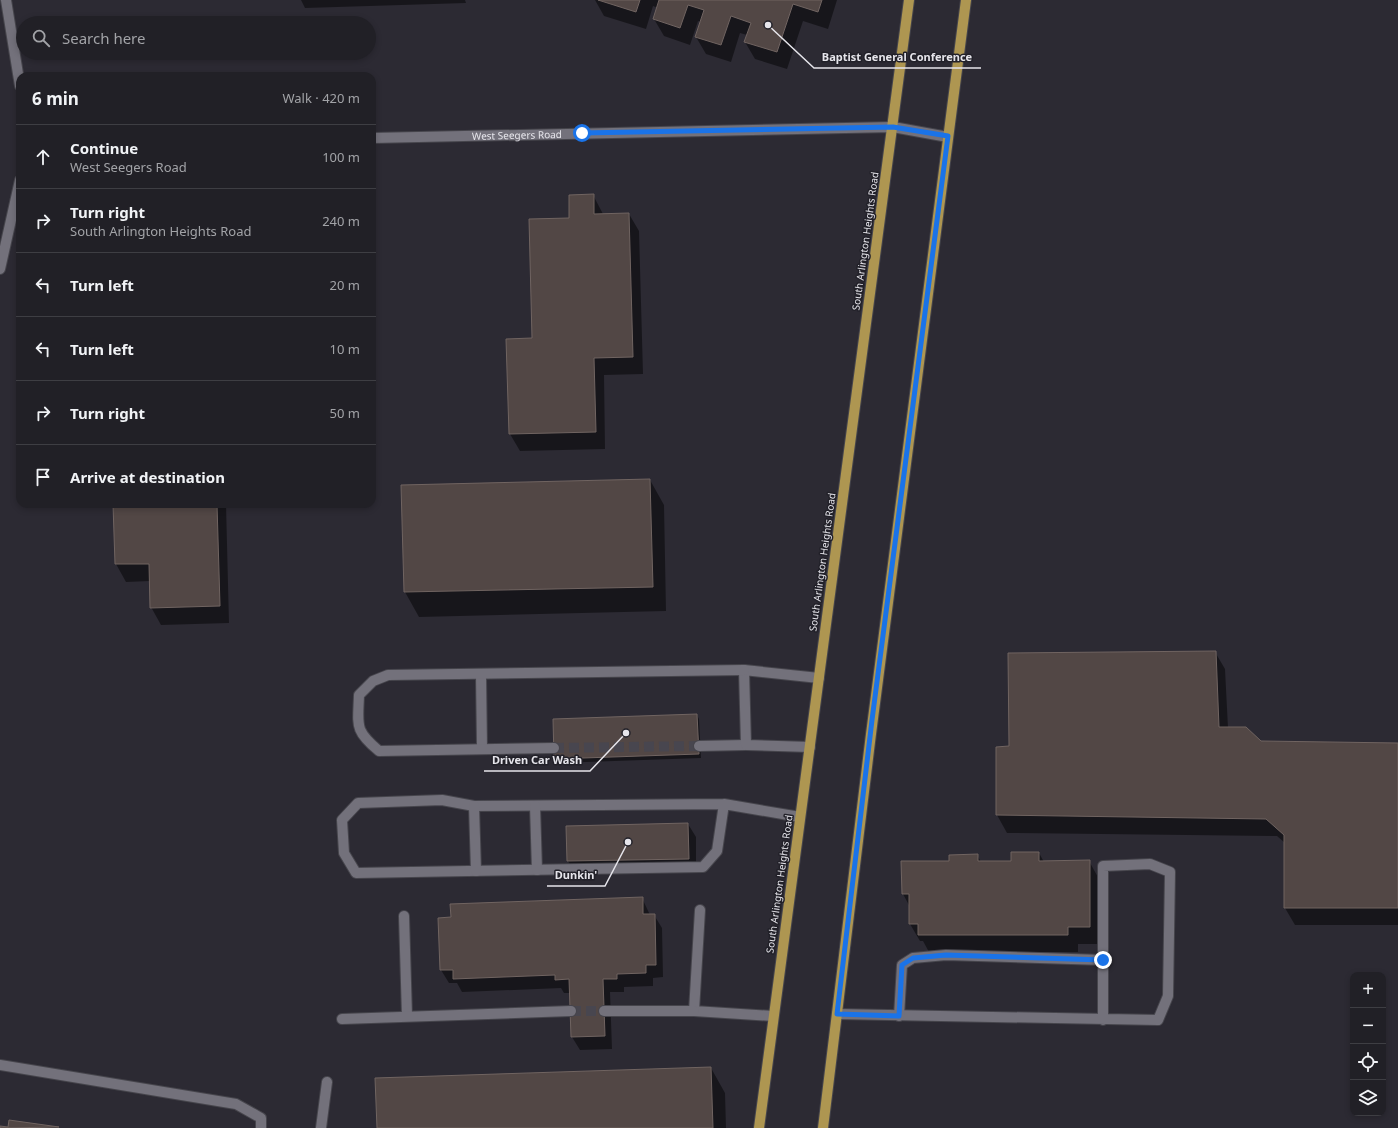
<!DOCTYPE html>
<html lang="en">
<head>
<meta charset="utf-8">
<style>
  :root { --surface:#212026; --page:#2d2d32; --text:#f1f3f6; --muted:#a2a3a7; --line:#3e3e43 }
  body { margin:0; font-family:"Noto Sans",sans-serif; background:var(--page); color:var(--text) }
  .controls { position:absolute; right:12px; bottom:12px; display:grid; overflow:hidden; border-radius:8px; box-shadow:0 2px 6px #0003 }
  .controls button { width:36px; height:36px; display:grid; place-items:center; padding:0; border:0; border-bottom:1px solid var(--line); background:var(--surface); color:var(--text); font:20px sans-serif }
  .stop { position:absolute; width:12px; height:12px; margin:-9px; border:3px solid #1a73e8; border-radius:50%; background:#fff }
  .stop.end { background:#1a73e8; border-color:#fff; box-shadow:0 1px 4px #0008 }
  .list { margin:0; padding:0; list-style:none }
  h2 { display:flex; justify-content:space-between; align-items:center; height:52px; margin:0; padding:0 16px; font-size:17px }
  h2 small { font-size:13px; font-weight:400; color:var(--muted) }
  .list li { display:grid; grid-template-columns:26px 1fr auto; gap:12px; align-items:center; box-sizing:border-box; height:64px; padding:0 16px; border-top:1px solid var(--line) }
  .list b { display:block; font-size:15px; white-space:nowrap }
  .list p { margin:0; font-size:13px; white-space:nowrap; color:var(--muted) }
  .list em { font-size:13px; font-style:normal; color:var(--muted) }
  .icon { flex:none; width:22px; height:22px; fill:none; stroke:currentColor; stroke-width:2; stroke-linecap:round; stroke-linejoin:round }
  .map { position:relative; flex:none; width:1398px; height:1128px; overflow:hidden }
  .search { position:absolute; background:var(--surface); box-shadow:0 2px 6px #0003; left:16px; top:16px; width:360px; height:44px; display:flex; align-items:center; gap:10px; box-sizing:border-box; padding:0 14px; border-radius:22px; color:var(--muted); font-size:15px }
  .panel { position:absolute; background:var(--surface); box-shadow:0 2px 6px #0003; left:16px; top:72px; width:360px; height:436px; border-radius:12px }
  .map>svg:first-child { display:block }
</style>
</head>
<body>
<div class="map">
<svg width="1398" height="1128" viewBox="0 0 1398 1128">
  <rect width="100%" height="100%" fill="#2c2a33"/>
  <path fill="#0007" d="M301 0H465L466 3 305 8Z
    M595 0H837L828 29 803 21 787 69 755 59 745 42 747 35 740 33 731 62 706 54 696 37 701 22 698 21 690 45 664 36 654 19 658 8 653 6 646 29 604 16Z
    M593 195 603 214H629L639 231 643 374 604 375 605 449 520 451 510 434 533 339 570 219Z
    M650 480 664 505 666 611 419 617 405 592 402 486Z
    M114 504H226L229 623 161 625 151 607 150 581 126 582 116 564Z
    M1215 652 1225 669 1228 728 1261 742 1398 744V925H1295L1285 908V843L1277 836 1007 833 997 815V748L1010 747Z
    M697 715 699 719 701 758 557 763 555 759Z
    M688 824 696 837V872L575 874 568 861Z
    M1039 853 1044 862 1089 861 1099 879V944H1078V952H929L923 941H920L910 924V907L903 894 950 862 977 855 981 862H1012Z
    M642 898 650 915H654L662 928 663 977 653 978V986L624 987V992H610L612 1049 580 1050 572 1037 571 993H564L561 988 462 992 457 983H449L441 970 439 919Z
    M711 1068 725 1093 726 1128H378Z
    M10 1121 59 1128H0H9Z"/>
  <path fill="#524745" stroke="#706461" d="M598 0H640L636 12Z
    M659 0H822L818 12 793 4 777 52 744 42 751 23 731 16 721 45 695 37 704 10 688 5 680 28 653 19Z
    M594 194V214L629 213 633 357 594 358 596 432 509 434 506 339 532 338 529 219 569 218V195Z
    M650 479 653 587 404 592 401 485Z
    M113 504H217L220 606 150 608 149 564H115Z
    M1216 651 1219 727H1246L1261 741 1398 743V908H1284V835L1266 819 996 815V747L1009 746 1008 653Z
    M697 714 699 754 554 759 553 719Z
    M688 823 689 859 567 861 566 826Z
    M1011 852H1039V861L1090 860V927H1068V935H918V924H909V894H902L901 861H949V855L978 854V861H1011Z
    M643 897V914H655L656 965H646V973L617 974V979H603L605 1036 571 1037 569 979 555 980V975L453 979V970H440L438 918 451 917 450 904Z
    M711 1067 713 1128H377L375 1078Z
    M9 1120 59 1127 0 1128V1126L8 1127Z"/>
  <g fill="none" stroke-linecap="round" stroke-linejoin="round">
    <path stroke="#48464f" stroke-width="10" stroke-dasharray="10 5" stroke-linecap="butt" d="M554 748 699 746
      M571 1011H604"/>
    <defs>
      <g id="minor">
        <path d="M6 0 20 86"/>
        <path id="s1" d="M372 138 893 127 948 137"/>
        <path d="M0 269 20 180"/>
        <path d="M481 675 482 749"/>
        <path d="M699 746 746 745"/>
        <path d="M810 747 746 745 744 670 819 678"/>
        <path d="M554 748 379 751C354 730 358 726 359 695L373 681 388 675 744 670"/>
        <path d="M724 804 717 851 703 867 356 873 344 853 342 820 358 803 442 800 474 806 724 804 800 817"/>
        <path d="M474 806 476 871"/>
        <path d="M535 806 537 870"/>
        <path d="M700 910 694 1011 773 1016"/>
        <path d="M404 916 407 1016"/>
        <path d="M604 1011H694"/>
        <path d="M837 1014 1158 1020 1168 996 1170 872 1150 864 1103 866V1020"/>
        <path d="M899 1016 902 965 913 958 946 955 1103 960"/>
        <path d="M342 1019 571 1011"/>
        <path d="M0 1065 236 1104 261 1118V1128"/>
        <path d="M321 1128 327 1082"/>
      </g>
      <path id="major" d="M759 1128 909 0
        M823 1128 871 734 966 0"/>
    </defs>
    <use href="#minor" stroke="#46454c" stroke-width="12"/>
    <use href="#major" stroke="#46454c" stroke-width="12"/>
    <use href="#minor" stroke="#73717b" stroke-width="10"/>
    <use href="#major" stroke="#ae9651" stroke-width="10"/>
  </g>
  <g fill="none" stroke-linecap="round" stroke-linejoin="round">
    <path stroke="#1a73e8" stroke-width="5" d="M582 133 893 127 948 136 872 720 837 1014 899 1016 902 965 913 958 946 955 1103 960"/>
  </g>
  <g text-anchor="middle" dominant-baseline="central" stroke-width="3" stroke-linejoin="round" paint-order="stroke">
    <g font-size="10" fill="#e6e5eb" stroke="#222129">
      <text stroke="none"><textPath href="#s1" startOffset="145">West Seegers Road</textPath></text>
      <text transform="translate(865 241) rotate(-82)">South Arlington Heights Road</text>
      <text transform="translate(822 562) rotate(-82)">South Arlington Heights Road</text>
      <text transform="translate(779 884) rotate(-82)">South Arlington Heights Road</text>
    </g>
  </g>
  <path fill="none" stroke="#e6e5eb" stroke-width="1.5" d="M768 25L814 68H981M626 733L590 771H484M628 842L605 886H547"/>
  <g fill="#e6e5eb" stroke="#222129" stroke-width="1.5">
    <circle cx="768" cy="25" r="4"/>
    <circle cx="626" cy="733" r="4"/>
    <circle cx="628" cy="842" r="4"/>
  </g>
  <g font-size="11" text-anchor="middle" font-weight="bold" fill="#e6e5eb" stroke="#222129" stroke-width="3" stroke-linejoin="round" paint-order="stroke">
    <text x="897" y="61">Baptist General Conference</text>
    <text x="537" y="764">Driven Car Wash</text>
    <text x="576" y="879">Dunkin'</text>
  </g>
</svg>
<div class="controls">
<button>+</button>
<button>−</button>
<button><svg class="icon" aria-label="locate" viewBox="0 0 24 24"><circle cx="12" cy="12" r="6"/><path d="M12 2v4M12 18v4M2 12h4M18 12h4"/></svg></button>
<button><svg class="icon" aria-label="layers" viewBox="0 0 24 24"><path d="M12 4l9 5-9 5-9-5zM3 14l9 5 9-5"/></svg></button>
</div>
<div class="stop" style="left:582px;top:133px"></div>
<div class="stop end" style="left:1103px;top:960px"></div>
<div class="search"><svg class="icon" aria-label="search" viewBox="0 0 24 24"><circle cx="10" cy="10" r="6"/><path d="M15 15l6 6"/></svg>Search here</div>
<section class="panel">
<h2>6 min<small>Walk · 420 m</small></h2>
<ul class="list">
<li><svg class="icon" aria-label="ahead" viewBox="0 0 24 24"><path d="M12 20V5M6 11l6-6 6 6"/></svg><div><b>Continue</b><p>West Seegers Road</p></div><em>100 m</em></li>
<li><svg class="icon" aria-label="right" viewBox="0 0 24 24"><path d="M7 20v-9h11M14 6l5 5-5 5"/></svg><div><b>Turn right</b><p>South Arlington Heights Road</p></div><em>240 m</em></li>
<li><svg class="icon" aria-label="left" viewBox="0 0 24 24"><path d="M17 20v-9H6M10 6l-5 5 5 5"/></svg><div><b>Turn left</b></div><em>20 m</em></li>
<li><svg class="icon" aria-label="left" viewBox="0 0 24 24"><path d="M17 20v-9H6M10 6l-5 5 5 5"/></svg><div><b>Turn left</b></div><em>10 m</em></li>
<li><svg class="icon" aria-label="right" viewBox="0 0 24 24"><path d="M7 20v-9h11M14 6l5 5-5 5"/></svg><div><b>Turn right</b></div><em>50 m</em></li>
<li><svg class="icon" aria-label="arrive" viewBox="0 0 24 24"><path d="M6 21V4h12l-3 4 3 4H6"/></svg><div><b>Arrive at destination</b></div></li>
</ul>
</section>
</div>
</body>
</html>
